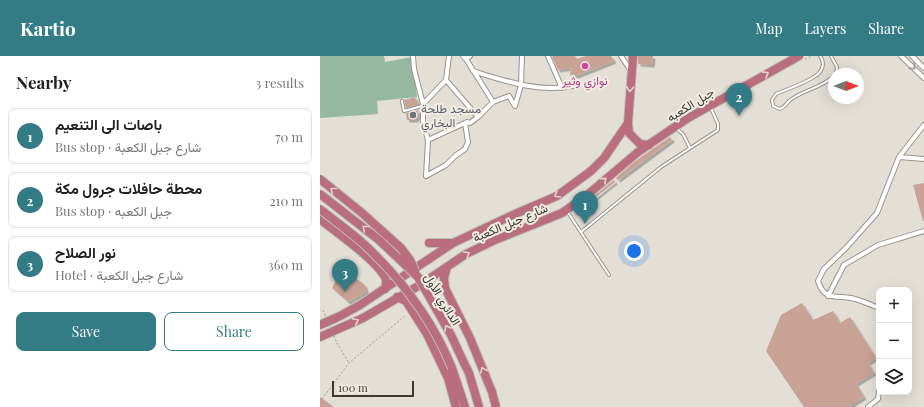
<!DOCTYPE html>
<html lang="en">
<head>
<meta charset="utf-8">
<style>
  :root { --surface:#fff; --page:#f2f2f2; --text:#222; --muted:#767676; --line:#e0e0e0; --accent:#347c85 }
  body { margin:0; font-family:"Playfair Display",Vazirmatn,serif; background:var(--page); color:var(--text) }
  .controls { position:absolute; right:12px; bottom:12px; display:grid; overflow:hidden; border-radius:8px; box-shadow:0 4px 16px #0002 }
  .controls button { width:36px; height:36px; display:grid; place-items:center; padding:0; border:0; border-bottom:1px solid var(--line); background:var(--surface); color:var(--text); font:20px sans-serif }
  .compass { position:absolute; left:508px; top:12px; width:36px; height:36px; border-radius:50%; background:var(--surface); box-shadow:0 4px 16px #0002; rotate:90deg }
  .scale { position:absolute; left:12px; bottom:10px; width:82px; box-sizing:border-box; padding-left:4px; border:2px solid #3b3936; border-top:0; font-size:11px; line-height:14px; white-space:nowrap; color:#3b3936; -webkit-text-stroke:3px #f0ece4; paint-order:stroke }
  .you { position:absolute; left:314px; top:195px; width:14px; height:14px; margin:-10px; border:3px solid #fff; border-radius:50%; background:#1a73e8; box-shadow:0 0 0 6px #1a73e833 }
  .badge { display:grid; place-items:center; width:26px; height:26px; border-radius:50%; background:var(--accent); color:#fff; font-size:13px; font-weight:700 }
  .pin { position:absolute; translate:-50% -33px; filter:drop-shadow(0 1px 2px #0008) }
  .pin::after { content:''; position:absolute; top:21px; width:14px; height:12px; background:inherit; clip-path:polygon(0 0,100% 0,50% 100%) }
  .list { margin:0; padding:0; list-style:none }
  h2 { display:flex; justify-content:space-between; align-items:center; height:52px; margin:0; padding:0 16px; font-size:17px }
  h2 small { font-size:13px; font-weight:400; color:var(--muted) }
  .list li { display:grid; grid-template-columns:26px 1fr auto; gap:12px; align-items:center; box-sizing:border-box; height:56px; margin:0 8px 8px; padding:0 8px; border:1px solid var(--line); border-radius:8px }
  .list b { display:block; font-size:15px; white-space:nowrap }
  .list p { margin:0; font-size:13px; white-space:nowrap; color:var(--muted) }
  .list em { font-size:13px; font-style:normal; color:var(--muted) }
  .actions { display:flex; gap:8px; padding:12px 16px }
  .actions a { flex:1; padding:9px 0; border:1px solid var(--accent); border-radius:8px; text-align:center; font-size:14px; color:var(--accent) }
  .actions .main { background:var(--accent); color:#fff }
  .icon { flex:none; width:22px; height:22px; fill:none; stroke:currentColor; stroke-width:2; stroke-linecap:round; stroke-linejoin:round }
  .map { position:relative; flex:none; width:604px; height:351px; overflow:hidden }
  header { display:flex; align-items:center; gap:24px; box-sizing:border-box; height:56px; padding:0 20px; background:var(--accent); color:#fff }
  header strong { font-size:19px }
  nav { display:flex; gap:22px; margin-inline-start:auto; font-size:14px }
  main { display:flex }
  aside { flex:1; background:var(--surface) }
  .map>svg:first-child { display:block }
</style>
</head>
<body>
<header>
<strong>Kartio</strong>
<nav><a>Map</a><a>Layers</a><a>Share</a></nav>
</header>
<main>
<aside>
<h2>Nearby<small>3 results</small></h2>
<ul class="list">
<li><span class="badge">1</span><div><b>باصات الى التنعيم</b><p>Bus stop · شارع جبل الكعبة</p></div><em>70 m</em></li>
<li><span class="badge">2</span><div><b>محطة حافلات جرول مكة</b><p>Bus stop · جبل الكعبه</p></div><em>210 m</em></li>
<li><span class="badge">3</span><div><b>نور الصلاح</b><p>Hotel · شارع جبل الكعبة</p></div><em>360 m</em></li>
</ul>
<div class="actions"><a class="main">Save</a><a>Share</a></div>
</aside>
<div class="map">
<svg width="604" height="351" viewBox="0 0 604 351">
  <defs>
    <filter id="shadow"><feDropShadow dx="2.5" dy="2.5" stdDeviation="0" flood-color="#0004"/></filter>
  </defs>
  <rect width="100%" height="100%" fill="#e3dfd7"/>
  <path fill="#96b8a2" d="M0 0H64L65 6 92 1 97 41 57 45 58 58 0 62Z"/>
  <path fill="#c8a294" filter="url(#shadow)" d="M232 0H255L257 3 266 0H291L294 5 256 20 250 19 251 12 238 14Z
    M318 0H333L332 9 318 8Z
    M95 41 98 49 86 52 84 44Z
    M99 54 98 57 100 61 97 62 95 64H87L86 57Z
    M350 81 352 84 298 124 296 122 314 106Z
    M294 124 295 126 256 157 255 155Z
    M604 127V165H603L593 129Z
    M25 214 45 229 46 236 28 246 12 232 17 222Z
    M482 247 493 264 513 255 520 267 530 261 556 302 548 307 554 317 536 328 544 341 528 351H484L446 295 461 259Z
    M0 341 14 351H0Z"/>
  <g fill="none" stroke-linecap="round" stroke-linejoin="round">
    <defs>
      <path id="lane" d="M500 0C504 5 504 12 499 17 492 25 467 33 456 38L452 44 453 50 460 53C465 51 466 48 469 45 482 34 502 32 514 20
        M511 0 517 11 516 18
        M82 45 84 55 102 50
        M357 73 363 78 370 92
        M247 155 289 219
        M261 176 341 111 398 74V68L391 52"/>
      <path id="street" d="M93 0 94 13 103 48V66L108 84 106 120
        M143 0 146 3 150 0
        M228 0 242 32
        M301 0 311 15
        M581 0 604 22
        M592 0 604 12
        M146 3 173 46 158 61
        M153 15C185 25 219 37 253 30
        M173 46 189 40 195 50
        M103 48 126 24 129 0
        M195 50 201 29 202 0
        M604 69 579 101 604 103
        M108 84 147 66 150 67 158 61 126 24
        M106 120 126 109 135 100 145 93 148 86 145 67
        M508 240 524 209 558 189 604 175
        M559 252C551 249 543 245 535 243 518 238 505 247 498 225L504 213 526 192 557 157 579 101
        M548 351 558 343 559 334"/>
      <path id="highway" d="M313 0 308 67 309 77 320 88 329 89
        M0 163C17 177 55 203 65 221 67 225 66 229 65 233
        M109 187H132
        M127 211 124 222 125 232 150 282 172 336 176 351
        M77 241 86 245 107 278 128 322 136 351
        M0 269 20 260 40 249 133 187 195 158 237 140 271 115 284 102 308 67
        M0 281 43 262 100 229 146 198 175 184 242 157 266 140 318 96 368 62 479 0
        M144 307 149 317 159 351
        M132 312 145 351"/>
    </defs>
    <use href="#lane" stroke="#98948d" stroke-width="4"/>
    <use href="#street" stroke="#98948d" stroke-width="6"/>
    <use href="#highway" stroke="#bcbcbb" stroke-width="10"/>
    <path stroke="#9f9c96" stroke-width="1" stroke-dasharray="2 2" stroke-linecap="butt" d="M485 3 492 0
      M17 287 29 307
      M2 343 29 307 86 259"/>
    <use href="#lane" stroke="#fff" stroke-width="2"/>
    <use href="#street" stroke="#fff" stroke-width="4"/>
    <use href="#highway" stroke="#b96d7e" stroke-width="8"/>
    <defs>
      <path id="highway-bridge" d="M0 123 42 157 81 192 90 204 95 215
        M0 138 59 184 98 221 131 279 144 307
        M0 153C15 165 32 177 46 190 83 225 113 265 132 312"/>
    </defs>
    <use href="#highway-bridge" stroke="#bcbcbb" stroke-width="10" stroke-linecap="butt"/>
    <path stroke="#9f9c96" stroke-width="1" stroke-dasharray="2 2" stroke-linecap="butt" d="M3 254 17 287"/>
    <use href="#highway-bridge" stroke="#b96d7e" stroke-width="8"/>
  </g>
  <defs><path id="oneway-chevron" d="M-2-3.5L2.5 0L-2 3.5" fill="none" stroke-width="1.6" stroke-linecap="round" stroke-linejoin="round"/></defs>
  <use stroke="#9d9c9a" href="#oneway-chevron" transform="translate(593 11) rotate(44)"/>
  <g stroke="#e5d3d0">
    <use href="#oneway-chevron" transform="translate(446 18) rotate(-29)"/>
    <use href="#oneway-chevron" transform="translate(310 33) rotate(93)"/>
    <use href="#oneway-chevron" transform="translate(284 124) rotate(-42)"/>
    <use href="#oneway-chevron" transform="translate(13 134) rotate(-141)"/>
    <use href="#oneway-chevron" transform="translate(237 139) rotate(149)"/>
    <use href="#oneway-chevron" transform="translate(45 172) rotate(-141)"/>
    <use href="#oneway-chevron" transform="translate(147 198) rotate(-30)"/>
    <use href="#oneway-chevron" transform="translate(36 265) rotate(-25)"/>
    <use href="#oneway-chevron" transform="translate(127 272) rotate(-119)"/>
    <use href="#oneway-chevron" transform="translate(163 314) rotate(-112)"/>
  </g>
  <circle fill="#d1479c" stroke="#f0ece4" stroke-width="1.5" cx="265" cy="10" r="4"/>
  <circle fill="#6b7280" stroke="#f0ece4" stroke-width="1.5" cx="93" cy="59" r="4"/>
  <g text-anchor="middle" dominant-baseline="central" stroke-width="4" stroke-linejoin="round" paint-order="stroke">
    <g font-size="12" fill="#b23c85" stroke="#f0ece4">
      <text x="265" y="24">نوازي وثير</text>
    </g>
    <g font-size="12" fill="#3b3936" stroke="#f0ece4">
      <text transform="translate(370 48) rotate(-32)">جبل الكعبه</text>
      <text transform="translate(190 166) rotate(-23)">شارع جبل الكعبة</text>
      <text transform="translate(123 243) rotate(59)">الدائري الأول</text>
    </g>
    <g font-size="12" fill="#5b616d" stroke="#f0ece4" text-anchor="start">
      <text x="101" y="52">مسجد طلحة<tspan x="101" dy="14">البخاري</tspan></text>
    </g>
  </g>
</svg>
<div class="controls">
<button>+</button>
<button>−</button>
<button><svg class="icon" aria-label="layers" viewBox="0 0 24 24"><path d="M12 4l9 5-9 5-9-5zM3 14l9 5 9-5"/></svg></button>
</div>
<svg class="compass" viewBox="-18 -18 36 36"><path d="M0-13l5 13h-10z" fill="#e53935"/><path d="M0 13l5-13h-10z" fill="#767676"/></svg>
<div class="scale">100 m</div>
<div class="you"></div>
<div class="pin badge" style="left:265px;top:168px">1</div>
<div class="pin badge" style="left:419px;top:60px">2</div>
<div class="pin badge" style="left:25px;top:236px">3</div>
</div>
</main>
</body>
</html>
